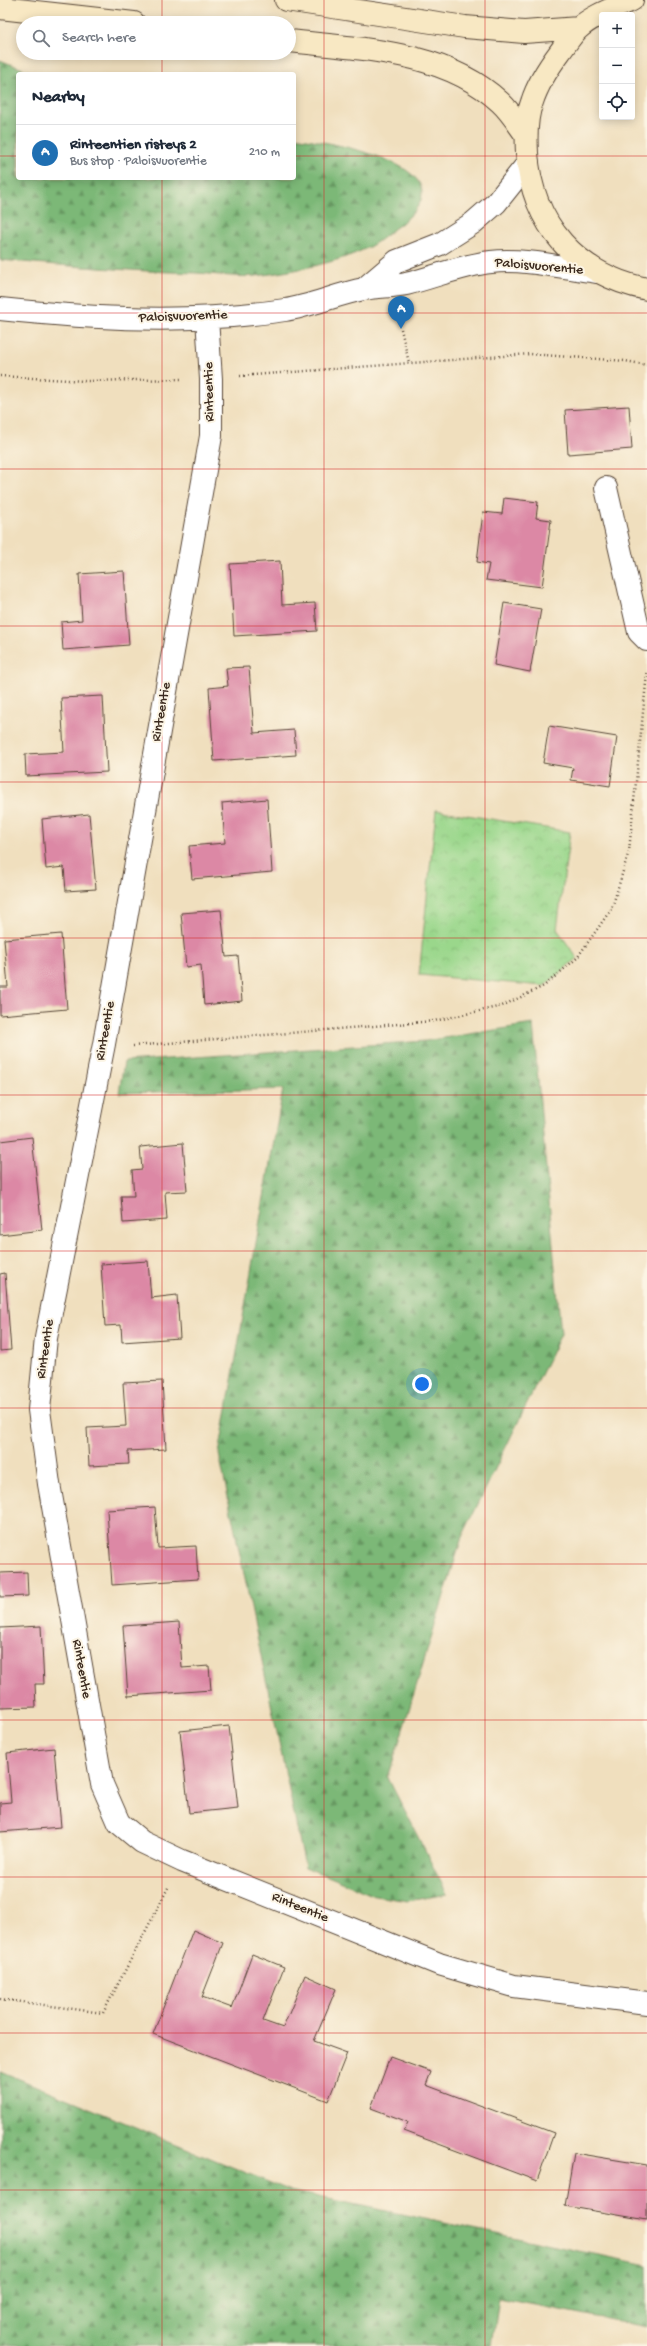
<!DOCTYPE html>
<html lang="en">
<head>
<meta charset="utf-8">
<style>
  :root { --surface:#fff; --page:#f2f2f3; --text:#1f2937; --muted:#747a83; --line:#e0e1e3; --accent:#1f6fb2 }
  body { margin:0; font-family:"Gochi Hand",sans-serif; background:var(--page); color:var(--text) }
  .controls { position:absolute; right:12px; top:12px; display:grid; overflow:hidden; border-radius:4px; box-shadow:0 2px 10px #0003 }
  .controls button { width:36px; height:36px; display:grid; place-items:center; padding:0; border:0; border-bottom:1px solid var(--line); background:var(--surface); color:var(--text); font:20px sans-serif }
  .you { position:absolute; left:422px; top:1384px; width:14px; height:14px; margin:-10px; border:3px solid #fff; border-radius:50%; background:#1a73e8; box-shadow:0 0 0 6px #1a73e833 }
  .badge { display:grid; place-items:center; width:26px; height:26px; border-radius:50%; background:var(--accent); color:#fff; font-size:13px; font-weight:700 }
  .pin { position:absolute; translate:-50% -33px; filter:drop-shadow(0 1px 2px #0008) }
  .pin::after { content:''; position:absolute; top:21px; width:14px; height:12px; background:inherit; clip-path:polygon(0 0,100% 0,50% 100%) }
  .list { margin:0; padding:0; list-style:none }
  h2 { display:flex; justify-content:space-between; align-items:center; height:52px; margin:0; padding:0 16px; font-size:17px }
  h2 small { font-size:13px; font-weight:400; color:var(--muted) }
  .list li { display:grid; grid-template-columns:26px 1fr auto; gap:12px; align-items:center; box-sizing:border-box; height:56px; padding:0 16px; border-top:1px solid var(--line) }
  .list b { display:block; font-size:15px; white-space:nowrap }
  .list p { margin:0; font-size:13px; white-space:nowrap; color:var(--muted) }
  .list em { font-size:13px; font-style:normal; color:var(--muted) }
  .icon { flex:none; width:22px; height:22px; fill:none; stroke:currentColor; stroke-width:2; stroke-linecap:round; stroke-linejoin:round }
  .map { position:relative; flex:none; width:647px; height:2346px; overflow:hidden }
  .search { position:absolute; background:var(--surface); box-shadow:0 2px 10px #0003; left:16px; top:16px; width:280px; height:44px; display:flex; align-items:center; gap:10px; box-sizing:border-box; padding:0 14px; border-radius:22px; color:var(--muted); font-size:15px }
  .panel { position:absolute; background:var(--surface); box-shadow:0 2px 10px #0003; left:16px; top:72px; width:280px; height:108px; border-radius:4px }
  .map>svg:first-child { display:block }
</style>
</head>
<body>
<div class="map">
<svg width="647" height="2346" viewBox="0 0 647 2346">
  <defs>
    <pattern id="forest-firs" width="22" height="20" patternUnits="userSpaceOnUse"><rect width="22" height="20" fill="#7bb877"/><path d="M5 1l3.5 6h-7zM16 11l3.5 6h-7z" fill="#669661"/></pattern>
    <pattern id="park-crowns" width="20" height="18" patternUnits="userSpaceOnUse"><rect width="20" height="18" fill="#9ad78b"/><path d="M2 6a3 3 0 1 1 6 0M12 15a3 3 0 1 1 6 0" fill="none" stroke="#86b978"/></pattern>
  </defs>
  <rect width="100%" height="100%" fill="#fcf5e5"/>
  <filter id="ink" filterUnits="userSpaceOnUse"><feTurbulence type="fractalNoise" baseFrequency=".025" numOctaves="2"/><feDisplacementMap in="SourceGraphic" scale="8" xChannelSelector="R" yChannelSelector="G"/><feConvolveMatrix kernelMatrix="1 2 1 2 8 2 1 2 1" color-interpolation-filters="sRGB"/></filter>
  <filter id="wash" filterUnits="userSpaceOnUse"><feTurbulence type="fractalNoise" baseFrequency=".012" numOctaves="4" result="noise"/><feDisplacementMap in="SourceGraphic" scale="16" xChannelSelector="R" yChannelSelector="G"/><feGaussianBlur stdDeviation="0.9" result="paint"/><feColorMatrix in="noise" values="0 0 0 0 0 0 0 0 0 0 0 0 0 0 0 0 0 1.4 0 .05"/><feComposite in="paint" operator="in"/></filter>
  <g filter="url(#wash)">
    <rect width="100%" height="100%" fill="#f0dfbe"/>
    <path fill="url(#forest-firs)" stroke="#5b714a" d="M0 60 35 74H18V178H294V137C334 143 482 168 395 228 386 235 376 244 365 249 337 263 294 271 263 275 242 279 217 274 196 273 130 271 66 266 0 260Z
      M533 1024 561 1334 462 1537 388 1778 447 1894 408 1901 375 1896 305 1867 219 1454 283 1089 119 1093 124 1062 425 1041Z
      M0 2071 290 2191 647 2265V2327L499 2298 492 2346H0Z"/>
    <path fill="url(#park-crowns)" stroke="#6a8054" d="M436 810 570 832 557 929 577 958 544 986 419 975Z"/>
    <g id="blocks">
      <path fill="#dc88a5" d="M629 406 632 449 568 454 565 410Z
        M504 498 538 502 536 518 551 520 542 587 486 580 489 564 477 562 483 512 502 514Z
        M280 561 282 605 315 603 317 631 234 636 230 564Z
        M124 571 129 645 63 650 61 622 82 620 79 574Z
        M504 603 541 609 530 672 494 665Z
        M249 667 254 733 294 730 296 755 214 761 209 688 228 686 226 668Z
        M103 696 107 772 26 776 25 754 64 752 61 698Z
        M549 726 617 737 610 786 571 780 573 768 543 763Z
        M267 799 272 872 192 879 189 846 225 843 222 803Z
        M89 814 96 889 66 891 64 867 46 869 42 819Z
        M221 910 226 957 238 956 242 1001 204 1005 201 965 186 967 181 913Z
        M61 934 67 1009 0 1015V987H8L4 939Z
        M32 1137 42 1230 0 1235V1141Z
        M183 1143 187 1191 165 1192 167 1220 123 1223 121 1196H134L132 1170 142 1169 140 1147Z
        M148 1261 151 1298 177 1295 180 1338 122 1342 121 1325 105 1326 101 1264Z
        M5 1273 11 1350 0 1351V1274Z
        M162 1381 166 1449 128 1451 129 1464 89 1466 87 1428 126 1426 123 1383Z
        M155 1507 158 1548 196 1546 198 1579 112 1585 107 1510Z
        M27 1572 28 1596 0 1597V1573Z
        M179 1622 182 1668 209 1666 211 1690 128 1696 123 1626Z
        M41 1626 44 1684H35L36 1707 0 1708V1628Z
        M229 1726 238 1808 189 1813 180 1731Z
        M54 1748 61 1827 0 1832V1803L11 1802 7 1753Z
        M193 1930 223 1943 202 1997 232 2008 252 1954 284 1967 263 2021 283 2028 305 1975 336 1989 314 2041 347 2053 328 2101 153 2034Z
        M390 2057 431 2072 426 2085 554 2133 537 2181 404 2131 408 2122 371 2108Z
        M574 2153 647 2165V2220L565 2206Z"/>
    </g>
  </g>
  <g filter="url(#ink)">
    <use href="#blocks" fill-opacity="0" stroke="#564536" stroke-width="1"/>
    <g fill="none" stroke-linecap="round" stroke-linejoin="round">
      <defs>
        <path id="minor" d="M364 289 397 261 440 244 473 223 496 203 528 163
          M0 309C95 319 190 324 285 310 312 306 337 294 364 289 378 286 392 287 406 284 435 277 462 265 491 262 524 258 564 268 597 272
          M207 318 211 379V436L104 1044 46 1338 39 1410 49 1484 102 1784 119 1823 142 1842 182 1861 439 1964 514 1986 647 2003
          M606 488 639 632 647 640"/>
        <path id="secondary" d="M286 0 465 27 524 32 579 28
          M632 0C615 8 593 15 579 28 572 34 566 44 560 52 548 68 538 83 532 102 526 117 526 136 527 153 532 225 577 275 647 289
          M0 8 134 23
          M289 41C360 49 444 50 500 102 510 111 518 124 526 135"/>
      </defs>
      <use href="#minor" stroke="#564536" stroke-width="24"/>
      <use href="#secondary" stroke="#564536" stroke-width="24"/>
      <path stroke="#564536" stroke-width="2.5" stroke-dasharray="1 3" stroke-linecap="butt" d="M401 329 409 363
        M0 376 84 381 183 379
        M240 376 530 354 625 361 647 365
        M133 1046 434 1021 502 1006 544 986 577 958 612 908 629 851 647 673
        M0 1999 103 2013 169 1886"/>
      <use href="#minor" stroke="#fff" stroke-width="22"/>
      <use href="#secondary" stroke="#f8e8c3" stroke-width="22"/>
    </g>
  </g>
  <path fill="none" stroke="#d62828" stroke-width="1" stroke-opacity="0.55" d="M162 0V23M324 0V2346M485 0V2346M162 53V74M0 156H18M294 156H647M162 178V2346M0 313H647M0 469H647M0 626H647M0 782H647M0 938H647M0 1095H647M0 1251H647M0 1408H647M0 1564H647M0 1720H647M0 1877H647M0 2033H647M0 2190H647"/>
  <g text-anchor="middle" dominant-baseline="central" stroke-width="4" stroke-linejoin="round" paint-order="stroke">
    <g font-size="14" fill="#3b2a1e" stroke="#fcf5e5">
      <text transform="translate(539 267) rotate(5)">Paloisvuorentie</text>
      <text transform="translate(183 317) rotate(-2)">Paloisvuorentie</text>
      <text transform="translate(210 392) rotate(-91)">Rinteentie</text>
      <text transform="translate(162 712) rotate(-80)">Rinteentie</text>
      <text transform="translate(106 1031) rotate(-80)">Rinteentie</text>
      <text transform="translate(46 1349) rotate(-82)">Rinteentie</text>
      <text transform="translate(81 1669) rotate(80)">Rinteentie</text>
      <text transform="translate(300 1908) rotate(22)">Rinteentie</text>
    </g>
  </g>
</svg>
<div class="controls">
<button>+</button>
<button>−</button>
<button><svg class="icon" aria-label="locate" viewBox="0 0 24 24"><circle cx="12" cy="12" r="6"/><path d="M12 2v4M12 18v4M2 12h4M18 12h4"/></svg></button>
</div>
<div class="you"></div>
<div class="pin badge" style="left:401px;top:329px">A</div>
<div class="search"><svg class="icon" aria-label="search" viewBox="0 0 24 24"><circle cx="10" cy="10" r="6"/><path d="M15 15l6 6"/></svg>Search here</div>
<section class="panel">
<h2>Nearby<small></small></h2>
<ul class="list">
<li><span class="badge">A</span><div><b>Rinteentien risteys 2</b><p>Bus stop · Paloisvuorentie</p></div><em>210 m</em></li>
</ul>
</section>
</div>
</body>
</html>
